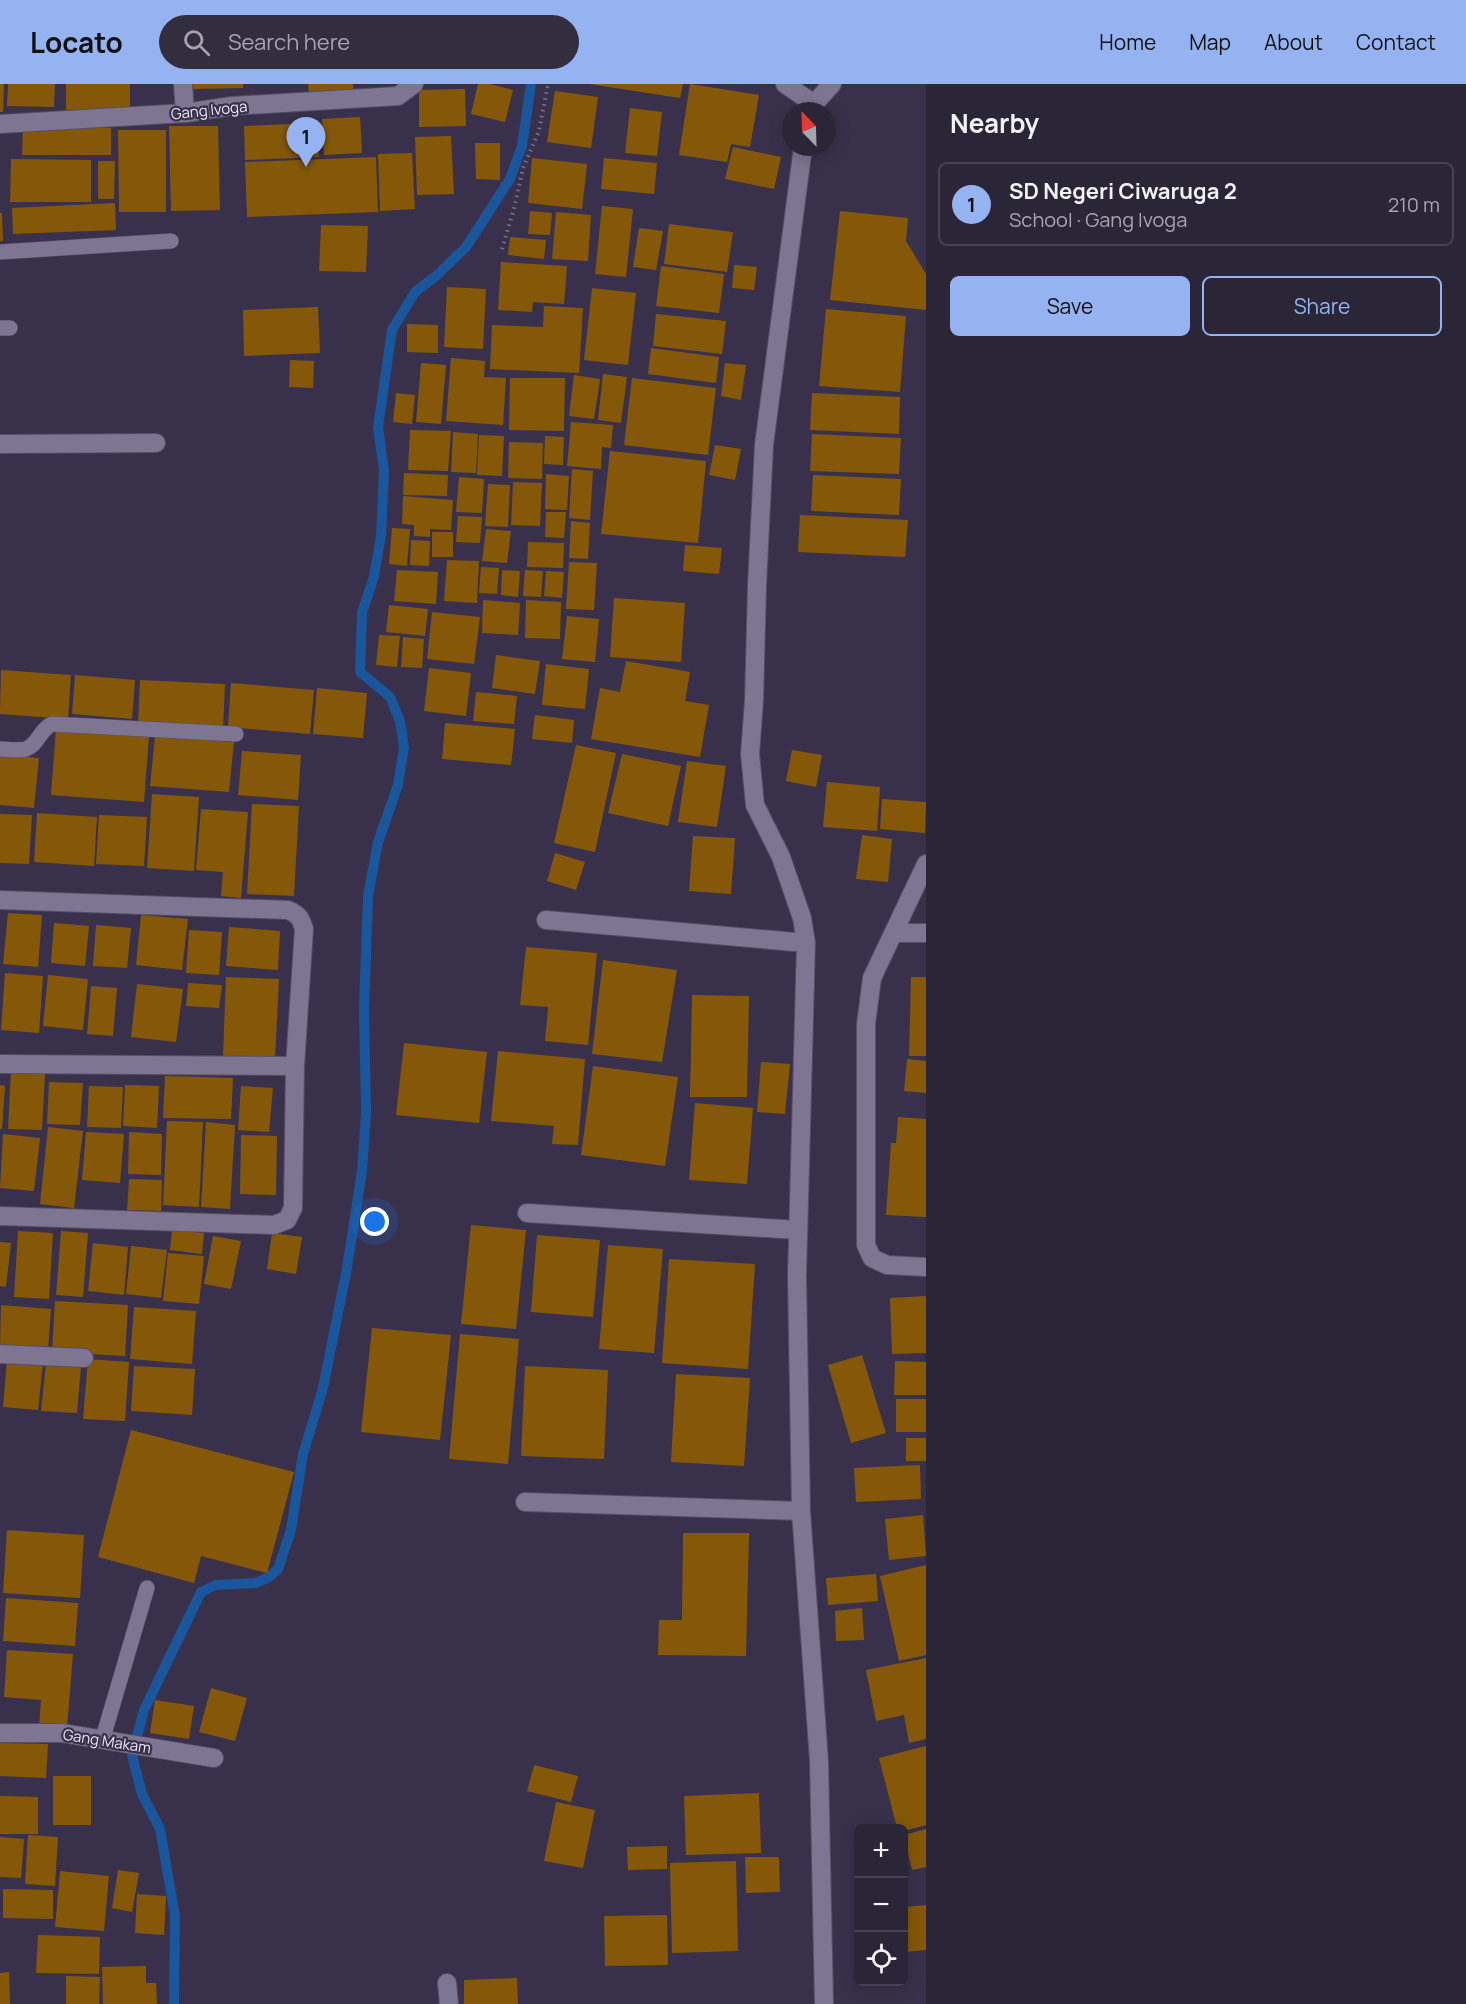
<!DOCTYPE html>
<html lang="en">
<head>
<meta charset="utf-8">
<style>
  :root { --surface:#2b2538; --page:#332d40; --text:#f1f3f6; --muted:#a6a5ae; --line:#474253; --accent:#95b2f1 }
  body { margin:0; font-family:Manrope,sans-serif; background:var(--page); color:var(--text) }
  .controls { position:absolute; right:18px; bottom:18px; display:grid; overflow:hidden; border-radius:9px; box-shadow:0 3px 15px #0003 }
  .controls button { width:54px; height:54px; display:grid; place-items:center; padding:0; border:0; border-bottom:2px solid var(--line); background:var(--surface); color:var(--text); font:30px sans-serif }
  .compass { position:absolute; left:782px; top:18px; width:54px; height:54px; border-radius:50%; background:var(--surface); box-shadow:0 3px 15px #0003; rotate:337deg }
  .you { position:absolute; left:375px; top:1138px; width:21px; height:21px; margin:-15px; border:4px solid #fff; border-radius:50%; background:#1a73e8; box-shadow:0 0 0 9px #1a73e833 }
  .badge { display:grid; place-items:center; width:39px; height:39px; border-radius:50%; background:var(--accent); color:#111; font-size:20px; font-weight:700 }
  .pin { position:absolute; translate:-50% -50px; filter:drop-shadow(0 2px 3px #0008) }
  .pin::after { content:''; position:absolute; top:32px; width:21px; height:18px; background:inherit; clip-path:polygon(0 0,100% 0,50% 100%) }
  .list { margin:0; padding:0; list-style:none }
  h2 { display:flex; justify-content:space-between; align-items:center; height:78px; margin:0; padding:0 24px; font-size:26px }
  h2 small { font-size:20px; font-weight:400; color:var(--muted) }
  .list li { display:grid; grid-template-columns:39px 1fr auto; gap:18px; align-items:center; box-sizing:border-box; height:84px; margin:0 12px 12px; padding:0 12px; border:2px solid var(--line); border-radius:9px }
  .list b { display:block; font-size:22px; white-space:nowrap }
  .list p { margin:0; font-size:20px; white-space:nowrap; color:var(--muted) }
  .list em { font-size:20px; font-style:normal; color:var(--muted) }
  .actions { display:flex; gap:12px; padding:18px 24px }
  .actions a { flex:1; padding:14px 0; border:2px solid var(--accent); border-radius:9px; text-align:center; font-size:21px; color:var(--accent) }
  .actions .main { background:var(--accent); color:#111 }
  .icon { flex:none; width:33px; height:33px; fill:none; stroke:currentColor; stroke-width:2; stroke-linecap:round; stroke-linejoin:round }
  .map { position:relative; flex:none; width:926px; height:1920px; overflow:hidden }
  header { display:flex; align-items:center; gap:36px; box-sizing:border-box; height:84px; padding:0 30px; background:var(--accent); color:#111 }
  header strong { font-size:28px }
  nav { display:flex; gap:33px; margin-inline-start:auto; font-size:21px }
  .search { width:420px; height:54px; background:var(--page); display:flex; align-items:center; gap:15px; box-sizing:border-box; padding:0 21px; border-radius:33px; color:var(--muted); font-size:22px }
  main { display:flex }
  aside { flex:1; background:var(--surface) }
  .map>svg:first-child { display:block }
</style>
</head>
<body>
<header>
<strong>Locato</strong>
<div class="search"><svg class="icon" aria-label="search" viewBox="0 0 24 24"><circle cx="10" cy="10" r="6"/><path d="M15 15l6 6"/></svg>Search here</div>
<nav><a>Home</a><a>Map</a><a>About</a><a>Contact</a></nav>
</header>
<main>
<div class="map">
<svg width="926" height="1920" viewBox="0 0 926 1920">
  <rect width="100%" height="100%" fill="#39314b"/>
  <g fill="none" stroke-linecap="round" stroke-linejoin="round">
    <path stroke="#1a569c" stroke-width="10" d="M174 1920 175 1832 160 1745 142 1710 132 1671 144 1626 201 1508 216 1501 255 1499 268 1494 278 1485 291 1446 303 1370 323 1304 347 1184 362 1087 366 1030 364 923 368 812 378 758 398 701 404 663 400 637 390 613 360 588 362 529 374 492 381 452 384 387 378 343 392 246 415 208 436 192 466 163 510 95 522 62 531 0"/>
  </g>
  <path fill="#855809" d="M0 0H4L3 28H0Z
    M8 0H55L54 23 7 22Z
    M66 0H130V25L66 26Z
    M189 0H243V4L189 5Z
    M308 0H353L354 9 310 15Z
    M478 0H490L513 6 505 38 471 30Z
    M589 0H683L680 14Z
    M690 0 759 11 750 63 731 60 727 78 679 71Z
    M465 5 466 42 419 43V6Z
    M555 7 598 13 591 64 547 58Z
    M630 24 662 28 657 72 625 69Z
    M360 33 362 69 324 71 322 35Z
    M318 39 319 73 245 76 244 42Z
    M169 42H218L220 126 171 127Z
    M23 44H111V71H22Z
    M118 46H166V128H119Z
    M451 52 454 110 417 111 415 53Z
    M475 59H500V96L476 95Z
    M733 63 781 73 774 105 725 95Z
    M412 69 415 125 380 127 378 70Z
    M376 73 378 128 247 133 245 78Z
    M532 74 587 80 582 125 528 119Z
    M604 74 657 79 654 110 601 105Z
    M11 75 91 76V118H10Z
    M98 77H115L114 115H98Z
    M115 119 116 146 13 150 12 124Z
    M602 122 633 125 626 193 595 190Z
    M530 127 552 129 550 151 528 150Z
    M840 127 908 134 906 157 926 190V226L830 216Z
    M556 128 591 131 588 177 552 175Z
    M0 129H2L3 157H0Z
    M669 140 733 148 727 188 664 180Z
    M321 141 368 142 366 188 319 187Z
    M639 144 663 147 656 186 633 183Z
    M510 153 546 156 544 175 508 171Z
    M501 178 567 182 564 220 533 218 532 228 498 226Z
    M734 181 757 183 754 206 732 204Z
    M661 182 724 190 719 229 656 222Z
    M447 203 486 205 483 265 444 263Z
    M592 204 636 209 628 281 584 276Z
    M544 222 583 224 579 289 490 285 492 241 543 243Z
    M318 223 320 269 244 272 243 226Z
    M826 225 906 232 900 308 819 302Z
    M656 230 726 237 722 270 653 262Z
    M407 240 438 241V269L407 268Z
    M651 264 719 273 716 299 648 290Z
    M451 274 485 277 484 293 506 294 503 341 446 337Z
    M290 276 314 277 313 304 289 303Z
    M421 279 446 281 441 340 416 338Z
    M725 279 746 281 741 316 721 312Z
    M603 290 627 293 621 339 598 336Z
    M574 291 600 295 594 335 569 332Z
    M510 294H565L564 347 509 346Z
    M632 294 716 304 708 371 624 361Z
    M396 309 415 311 412 340 393 338Z
    M812 309 900 313 899 350 810 346Z
    M571 338 613 341 611 364 602 363 601 385 567 382Z
    M410 346 451 347 448 387 408 386Z
    M453 348 478 350 476 389 451 388Z
    M812 350 901 354 899 390 810 387Z
    M479 351 504 352 502 392 477 391Z
    M545 352 564 353 563 381 544 380Z
    M509 358 543 359 542 395 508 394Z
    M715 361 741 365 735 396 709 391Z
    M610 367 706 377 698 459 601 450Z
    M572 385 593 387 590 436 569 434Z
    M404 389 448 391 447 412 403 411Z
    M546 390 569 392 567 426 545 425Z
    M813 391 901 395 899 431 811 427Z
    M459 393 484 395 482 429 456 428Z
    M513 398 542 399 540 442 511 441Z
    M488 400 510 401 508 443 485 442Z
    M403 412 453 416 451 446 430 445V453L414 452V441L402 440Z
    M546 428H566L564 454 545 453Z
    M800 431 908 436 905 473 798 468Z
    M458 432 482 433 480 459 456 458Z
    M571 437 590 439 588 475 569 474Z
    M392 444 410 445 407 482 389 480Z
    M486 445 511 447 507 479 482 477Z
    M432 448H453V473H432Z
    M411 456 430 457 429 482 410 481Z
    M528 458 564 459 563 484 527 483Z
    M685 461 722 464 719 490 683 487Z
    M447 476 479 477 477 519 444 517Z
    M569 478 597 479 594 526 566 525Z
    M481 483 499 484 497 510 479 509Z
    M397 486 438 488 436 520 394 517Z
    M502 486 520 487 518 513 501 511Z
    M525 486 543 487 541 513 523 512Z
    M546 487 564 488 562 514 544 512Z
    M614 514 685 519 681 578 610 573Z
    M483 516 520 519 518 551 482 549Z
    M526 516 561 518 560 555 525 554Z
    M389 521 428 525 425 552 386 548Z
    M432 528 480 533 474 580 427 575Z
    M567 532 599 535 595 578 562 575Z
    M379 551 400 552 397 583 376 581Z
    M403 553 424 555 422 584 401 583Z
    M496 571 540 577 535 610 492 604Z
    M626 577 690 588 685 617 709 621 700 673 591 655 600 604 620 608Z
    M546 580 589 585 585 625 542 621Z
    M429 584 471 589 466 632 424 627Z
    M1 586 71 591 68 635 0 630Z
    M75 591 135 596 132 635 72 630Z
    M140 596 225 600 223 644 138 640Z
    M231 599 314 606 310 650 228 643Z
    M317 604 367 609 363 654 313 650Z
    M476 608 517 612 514 640 473 637Z
    M535 631 574 636 572 659 532 655Z
    M445 639 515 645 511 681 442 675Z
    M56 645 149 652 144 718 51 711Z
    M155 652 234 658 229 708 150 702Z
    M576 661 616 669 595 768 554 759Z
    M792 666 822 671 816 703 786 697Z
    M242 667 301 671 298 716 238 711Z
    M622 670 681 682 668 742 608 729Z
    M0 671 39 674 34 724 0 721Z
    M687 677 726 682 717 743 678 738Z
    M827 698 880 703 877 747 823 743Z
    M152 710 199 713 194 787 147 784Z
    M882 715 926 718 925 749 880 745Z
    M252 720 299 722 294 812 247 810Z
    M201 725 248 728 241 814 221 812 223 788 196 786Z
    M37 729 97 733 94 782 34 778Z
    M0 730 32 731 29 780 0 779Z
    M99 731 147 733 144 782 96 780Z
    M862 751 892 755 888 798 856 795Z
    M693 752 735 754 731 810 689 807Z
    M555 769 585 778 576 806 547 797Z
    M8 829 42 831 38 883 3 880Z
    M141 831 188 835 182 886 136 881Z
    M54 839 89 842 85 882 51 879Z
    M96 841 131 844 127 884 93 882Z
    M229 843 280 847 278 886 226 882Z
    M189 846 222 848 219 891 186 889Z
    M526 863 597 869 588 961 545 957 548 923 520 921Z
    M603 876 677 886 662 978 592 970Z
    M5 889 43 892 39 949 1 946Z
    M48 891 88 895 83 946 43 942Z
    M226 893 279 895 275 974 223 972Z
    M911 893H926V972H909Z
    M188 899 222 901 219 924 186 922Z
    M137 900 183 905 176 958 131 953Z
    M91 902 117 904 113 952 87 950Z
    M692 911 749 912 747 1013H690Z
    M404 959 487 968 479 1039 396 1031Z
    M498 967 585 975 578 1061 552 1060 554 1042 491 1037Z
    M907 975 926 977V1009L904 1007Z
    M761 978 790 980 785 1030 757 1028Z
    M593 982 678 993 665 1082 581 1071Z
    M11 987 45 989 42 1046 8 1045Z
    M165 992 233 994 231 1035 163 1034Z
    M49 998 83 999 80 1041 47 1040Z
    M0 1001 5 1002 2 1045H0Z
    M125 1001 159 1002 157 1044 123 1042Z
    M89 1002 123 1003 121 1044 87 1043Z
    M241 1002 273 1004 269 1048 238 1046Z
    M695 1019 753 1024 747 1100 689 1096Z
    M898 1033 926 1035V1133L886 1131 891 1059H896Z
    M167 1037 203 1038 199 1123 163 1121Z
    M206 1038 235 1041 230 1125 201 1123Z
    M48 1043 83 1047 74 1124 40 1120Z
    M86 1048 124 1050 120 1099 82 1096Z
    M129 1048 162 1050 161 1091 128 1090Z
    M3 1050 40 1054 34 1107 0 1104Z
    M241 1051 277 1052 276 1111 240 1110Z
    M129 1095 162 1096 161 1127 127 1126Z
    M471 1141 526 1146 516 1245 461 1240Z
    M172 1146 204 1149 202 1170 170 1166Z
    M18 1147 53 1149 49 1215 14 1213Z
    M61 1147 88 1149 83 1213 56 1211Z
    M272 1149 302 1153 296 1190 267 1185Z
    M537 1151 600 1156 593 1233 531 1228Z
    M213 1152 241 1157 231 1205 204 1200Z
    M0 1158 11 1159 6 1203 0 1202Z
    M93 1159 128 1163 124 1211 88 1207Z
    M608 1161 663 1165 654 1269 599 1265Z
    M131 1162 167 1166 161 1214 126 1210Z
    M168 1169 204 1172 199 1220 163 1217Z
    M669 1175 755 1180 748 1285 662 1279Z
    M926 1212V1269L892 1270 890 1214Z
    M55 1217 128 1221 125 1272 52 1268Z
    M1 1221 51 1225 48 1266 0 1263Z
    M134 1223 196 1227 192 1280 130 1275Z
    M372 1244 451 1251 440 1356 361 1348Z
    M460 1250 519 1255 508 1380 449 1375Z
    M862 1271 886 1349 851 1359 828 1281Z
    M88 1275 129 1278 125 1337 83 1335Z
    M7 1276 43 1279 38 1326 3 1323Z
    M895 1277 926 1278V1311H894Z
    M46 1279 81 1283 77 1329 41 1327Z
    M134 1282 195 1285 192 1331 131 1327Z
    M525 1282 608 1286 604 1375 521 1372Z
    M676 1290 750 1294 744 1382 671 1378Z
    M896 1315H926V1348H896Z
    M131 1346 294 1388 267 1489 201 1472 194 1499 98 1473Z
    M906 1354H926V1377H906Z
    M920 1381 921 1415 856 1418 854 1384Z
    M923 1431 926 1472 889 1476 885 1435Z
    M7 1446 84 1451 80 1514 3 1509Z
    M683 1449H749L746 1572 658 1571 659 1536H682Z
    M926 1481V1571L899 1577 880 1492Z
    M876 1490 878 1517 828 1521 826 1494Z
    M6 1514 78 1519 75 1562 3 1557Z
    M862 1524 864 1556 836 1557 835 1527Z
    M7 1566 73 1570 67 1644 39 1643 41 1616 4 1613Z
    M926 1574V1655L909 1659 904 1631 876 1637 866 1586Z
    M211 1604 247 1614 235 1657 199 1648Z
    M155 1616 194 1622 189 1655 150 1649Z
    M0 1659 48 1660 46 1694 0 1692Z
    M926 1662V1741L904 1747V1744H897L879 1674Z
    M534 1681 578 1692 571 1718 527 1707Z
    M53 1692H91V1741H53Z
    M759 1709 761 1769 686 1771 684 1712Z
    M0 1712 38 1713V1750H0Z
    M556 1718 595 1726 583 1784 544 1777Z
    M926 1745V1783L912 1786 904 1751Z
    M28 1751 58 1753 55 1802 25 1800Z
    M0 1753 24 1755 21 1794 0 1793Z
    M667 1762V1785L628 1786 627 1763Z
    M745 1773H779L780 1808 746 1809Z
    M736 1777 738 1867 672 1869 670 1779Z
    M118 1786 139 1789 132 1828 112 1824Z
    M60 1787 109 1792 104 1847 55 1843Z
    M3 1805 53 1806V1835L3 1834Z
    M137 1810 166 1812 164 1851 135 1849Z
    M926 1821V1866L904 1868V1823Z
    M667 1831 668 1881 605 1882 604 1832Z
    M38 1851 100 1853 99 1890 36 1889Z
    M146 1882V1899H156L157 1920H103L102 1883Z
    M9 1888 10 1920H0V1889Z
    M66 1892 100 1893 99 1920H66Z
    M517 1894 518 1920H464V1896Z"/>
  <g fill="none" stroke-linecap="round" stroke-linejoin="round">
    <defs>
      <path id="service" d="M0 168 171 157
        M0 244H10
        M0 665C8 665 19 667 26 665 38 661 40 645 52 640L236 650
        M102 1657 147 1504"/>
      <path id="minor" d="M183 0 185 29
        M785 0 814 20
        M812 27 814 20 832 0
        M0 40 185 29 232 22 398 12 414 0
        M803 63 764 361 757 502 754 617 750 670 755 721 781 773 802 834 806 859 797 1192 801 1427 819 1677 824 1920
        M0 360 156 359
        M926 780 872 894 866 940V1161L872 1174 887 1181 926 1183
        M0 816 288 826C298 830 301 834 304 845L295 982 293 1124 287 1136 274 1141 0 1132
        M546 836 806 859
        M895 849H926
        M0 980 295 982
        M527 1129 798 1146
        M0 1270 84 1274
        M525 1418 801 1427
        M0 1649H62L214 1674
        M447 1899 449 1920"/>
    </defs>
    <use href="#service" stroke="#564f64" stroke-width="16"/>
    <use href="#minor" stroke="#564f64" stroke-width="20"/>
    <path stroke="#787188" stroke-width="4" stroke-dasharray="1.5 4.5" stroke-linecap="butt" d="M502 165 515 121 523 84 539 47 548 0"/>
    <use href="#service" stroke="#7e7592" stroke-width="15"/>
    <use href="#minor" stroke="#7e7592" stroke-width="18"/>
  </g>
  <g text-anchor="middle" dominant-baseline="central" stroke-width="4.5" stroke-linejoin="round" paint-order="stroke">
    <g font-size="15" fill="#ebe7f7" stroke="#39314b">
      <text transform="translate(209 26) rotate(-6)">Gang Ivoga</text>
      <text transform="translate(107 1657) rotate(9)">Gang Makam</text>
    </g>
  </g>
</svg>
<div class="controls">
<button>+</button>
<button>−</button>
<button><svg class="icon" aria-label="locate" viewBox="0 0 24 24"><circle cx="12" cy="12" r="6"/><path d="M12 2v4M12 18v4M2 12h4M18 12h4"/></svg></button>
</div>
<svg class="compass" viewBox="-18 -18 36 36"><path d="M0-13l5 13h-10z" fill="#e53935"/><path d="M0 13l5-13h-10z" fill="#a6a5ae"/></svg>
<div class="you"></div>
<div class="pin badge" style="left:306px;top:83px">1</div>
</div>
<aside>
<h2>Nearby<small></small></h2>
<ul class="list">
<li><span class="badge">1</span><div><b>SD Negeri Ciwaruga 2</b><p>School · Gang Ivoga</p></div><em>210 m</em></li>
</ul>
<div class="actions"><a class="main">Save</a><a>Share</a></div>
</aside>
</main>
</body>
</html>
